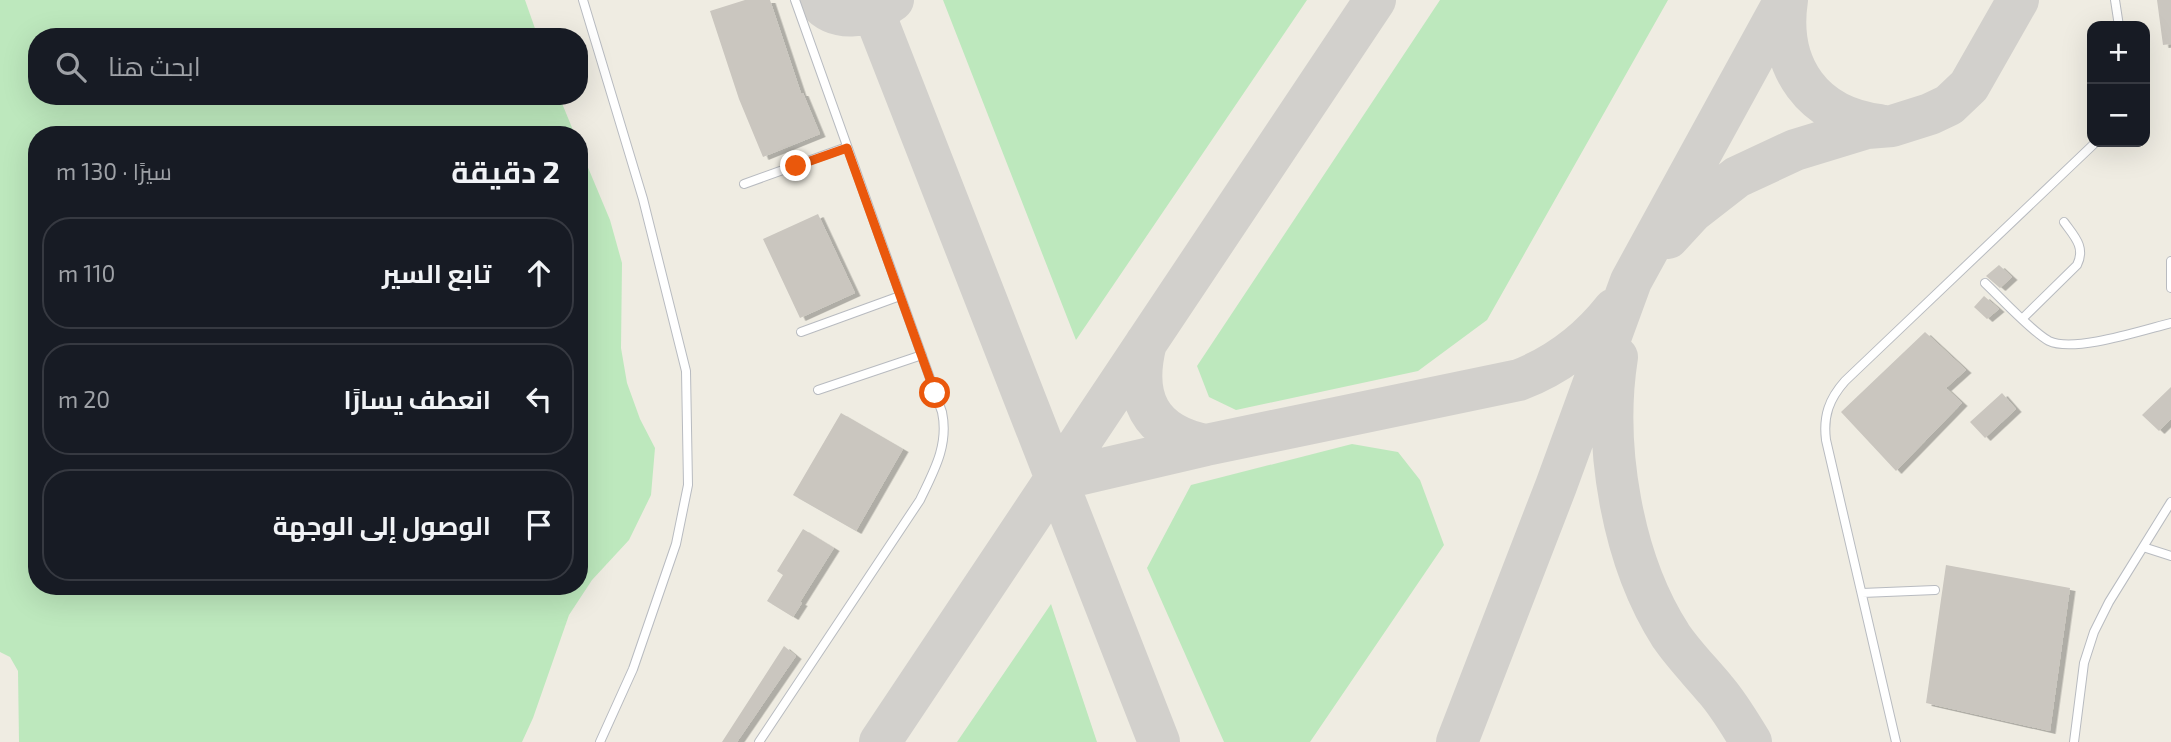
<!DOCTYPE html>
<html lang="ar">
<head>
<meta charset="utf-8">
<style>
  :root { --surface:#171b24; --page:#20242c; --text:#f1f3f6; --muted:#9ea1a6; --line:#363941 }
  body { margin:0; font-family:"Exo 2",Cairo,sans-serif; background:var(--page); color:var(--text); direction:rtl }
  .controls { position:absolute; right:21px; top:21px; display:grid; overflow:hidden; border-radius:14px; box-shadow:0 7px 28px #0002 }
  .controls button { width:63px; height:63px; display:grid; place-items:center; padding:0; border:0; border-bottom:2px solid var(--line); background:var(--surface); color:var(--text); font:35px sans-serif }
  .stop { position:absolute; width:21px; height:21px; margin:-16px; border:5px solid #ea580c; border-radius:50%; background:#fff }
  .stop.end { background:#ea580c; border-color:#fff; box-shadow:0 2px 7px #0008 }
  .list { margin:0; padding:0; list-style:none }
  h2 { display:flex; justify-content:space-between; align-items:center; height:91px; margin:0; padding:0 28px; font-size:30px }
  h2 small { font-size:23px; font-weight:400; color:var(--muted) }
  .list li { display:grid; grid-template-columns:46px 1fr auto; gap:21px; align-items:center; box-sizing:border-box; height:112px; margin:0 14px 14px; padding:0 14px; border:2px solid var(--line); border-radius:28px }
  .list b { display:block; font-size:26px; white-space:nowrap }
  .list em { font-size:23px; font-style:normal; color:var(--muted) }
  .icon { flex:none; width:38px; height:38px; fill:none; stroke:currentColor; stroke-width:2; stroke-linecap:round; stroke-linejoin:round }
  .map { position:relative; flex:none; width:2171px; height:742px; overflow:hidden; direction:ltr }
  .search { position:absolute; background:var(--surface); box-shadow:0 7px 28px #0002; left:28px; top:28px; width:560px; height:77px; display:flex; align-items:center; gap:18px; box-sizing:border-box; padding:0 24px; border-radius:28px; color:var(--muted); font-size:26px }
  .panel { position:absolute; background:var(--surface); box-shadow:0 7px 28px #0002; left:28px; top:126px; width:560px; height:469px; border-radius:28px; direction:rtl }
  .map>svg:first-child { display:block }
</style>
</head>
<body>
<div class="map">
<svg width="2171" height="742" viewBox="0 0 2171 742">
  <defs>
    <filter id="shadow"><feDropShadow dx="5.5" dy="3" stdDeviation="0" flood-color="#0004"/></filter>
  </defs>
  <rect width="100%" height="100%" fill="#efece2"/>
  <path fill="#bde8bd" d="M0 0H525L538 37H37V96H559L575 135H37V586H579V146L610 220 622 263 621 348 627 383 640 419 655 448 651 495 629 540 592 580 569 615 533 718 522 742H19L18 671 10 657 0 652Z
    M943 0H1307L1076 340Z
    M1440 0H1668L1487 320 1418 371 1236 410 1209 397 1197 366Z
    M1352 444 1398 452 1420 480 1444 545 1310 742H1224L1147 568 1191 485Z
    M1051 604 1097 742H957Z"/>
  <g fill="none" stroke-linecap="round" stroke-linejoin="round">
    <path stroke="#d2d0cc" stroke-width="42" d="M817 0C837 24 870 17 893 0
      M869 0 1159 742
      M1787 0C1777 67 1813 117 1880 125
      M1668 238 1692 212 1737 177 1795 150 1867 128 1892 126 1930 114 1949 105 1969 86 2018 0
      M1146 343C1132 397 1149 434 1206 445
      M1617 357C1603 446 1622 560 1671 636 1684 655 1700 671 1715 689 1729 705 1740 724 1751 742
      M1056 480 1206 445 1519 380C1558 365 1588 342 1614 309
      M880 742 1375 0
      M1457 742 1556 486 1631 281 1785 0"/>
  </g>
  <path fill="#cac6bf" filter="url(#shadow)" d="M745 0H770L801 93H803L820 134 763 157 739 99 710 11Z
    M2157 0H2171V44L2163 45Z
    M818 214 855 293 800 318 763 239Z
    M1999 265 2012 277 2000 288 1986 276Z
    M1984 296 1999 309 1987 319 1974 307Z
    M1925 332 1966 370 1946 388 1962 403 1896 471 1841 412Z
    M2171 387V419L2159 431 2142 415Z
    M2002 393 2016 409 1985 438 1970 422Z
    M841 413 903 449 856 531 793 495Z
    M803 529 834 548 800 602 802 603 793 617 767 601 783 575 777 571Z
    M1946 565 2070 588 2050 731 1926 703Z
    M784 646 796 656 737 742H722Z"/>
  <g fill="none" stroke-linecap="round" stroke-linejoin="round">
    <defs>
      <path id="lane" d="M583 0 643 199 686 371 688 485 676 544 633 669 600 742
        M2115 0 2119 26
        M744 184 847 147
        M2171 261V288
        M1985 283C2001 298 2032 332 2049 341 2074 353 2143 330 2171 323
        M2023 318 2077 265C2086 247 2074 236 2064 222
        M801 332 900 296
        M818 390 922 355
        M2143 547 2171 556
        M1862 593 1935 590
        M759 742 920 500C934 471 949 445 942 412L795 0
        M1896 742 1826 440C1823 416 1829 399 1845 381L2096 142
        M2074 742 2084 663 2094 632 2109 602 2171 502"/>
    </defs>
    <use href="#lane" stroke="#b8bbc0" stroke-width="10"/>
    <use href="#lane" stroke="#fff" stroke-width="8"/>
  </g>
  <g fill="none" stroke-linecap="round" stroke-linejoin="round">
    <path stroke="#ea580c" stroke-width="9" d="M796 166 847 148 935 393"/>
  </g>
</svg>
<div class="controls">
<button>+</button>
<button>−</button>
</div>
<div class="stop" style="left:935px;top:393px"></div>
<div class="stop end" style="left:796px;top:166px"></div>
<div class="search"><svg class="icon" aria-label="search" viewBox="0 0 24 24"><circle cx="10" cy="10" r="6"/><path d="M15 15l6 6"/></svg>ابحث هنا</div>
<section class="panel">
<h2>2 دقيقة<small>سيرًا · 130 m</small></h2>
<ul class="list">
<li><svg class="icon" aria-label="ahead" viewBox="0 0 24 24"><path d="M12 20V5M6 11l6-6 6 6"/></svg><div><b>تابع السير</b></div><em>110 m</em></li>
<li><svg class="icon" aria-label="left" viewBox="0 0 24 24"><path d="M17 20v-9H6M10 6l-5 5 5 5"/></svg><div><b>انعطف يسارًا</b></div><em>20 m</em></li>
<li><svg class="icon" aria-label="arrive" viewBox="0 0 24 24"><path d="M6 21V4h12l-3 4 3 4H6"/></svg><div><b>الوصول إلى الوجهة</b></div></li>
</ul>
</section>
</div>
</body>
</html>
